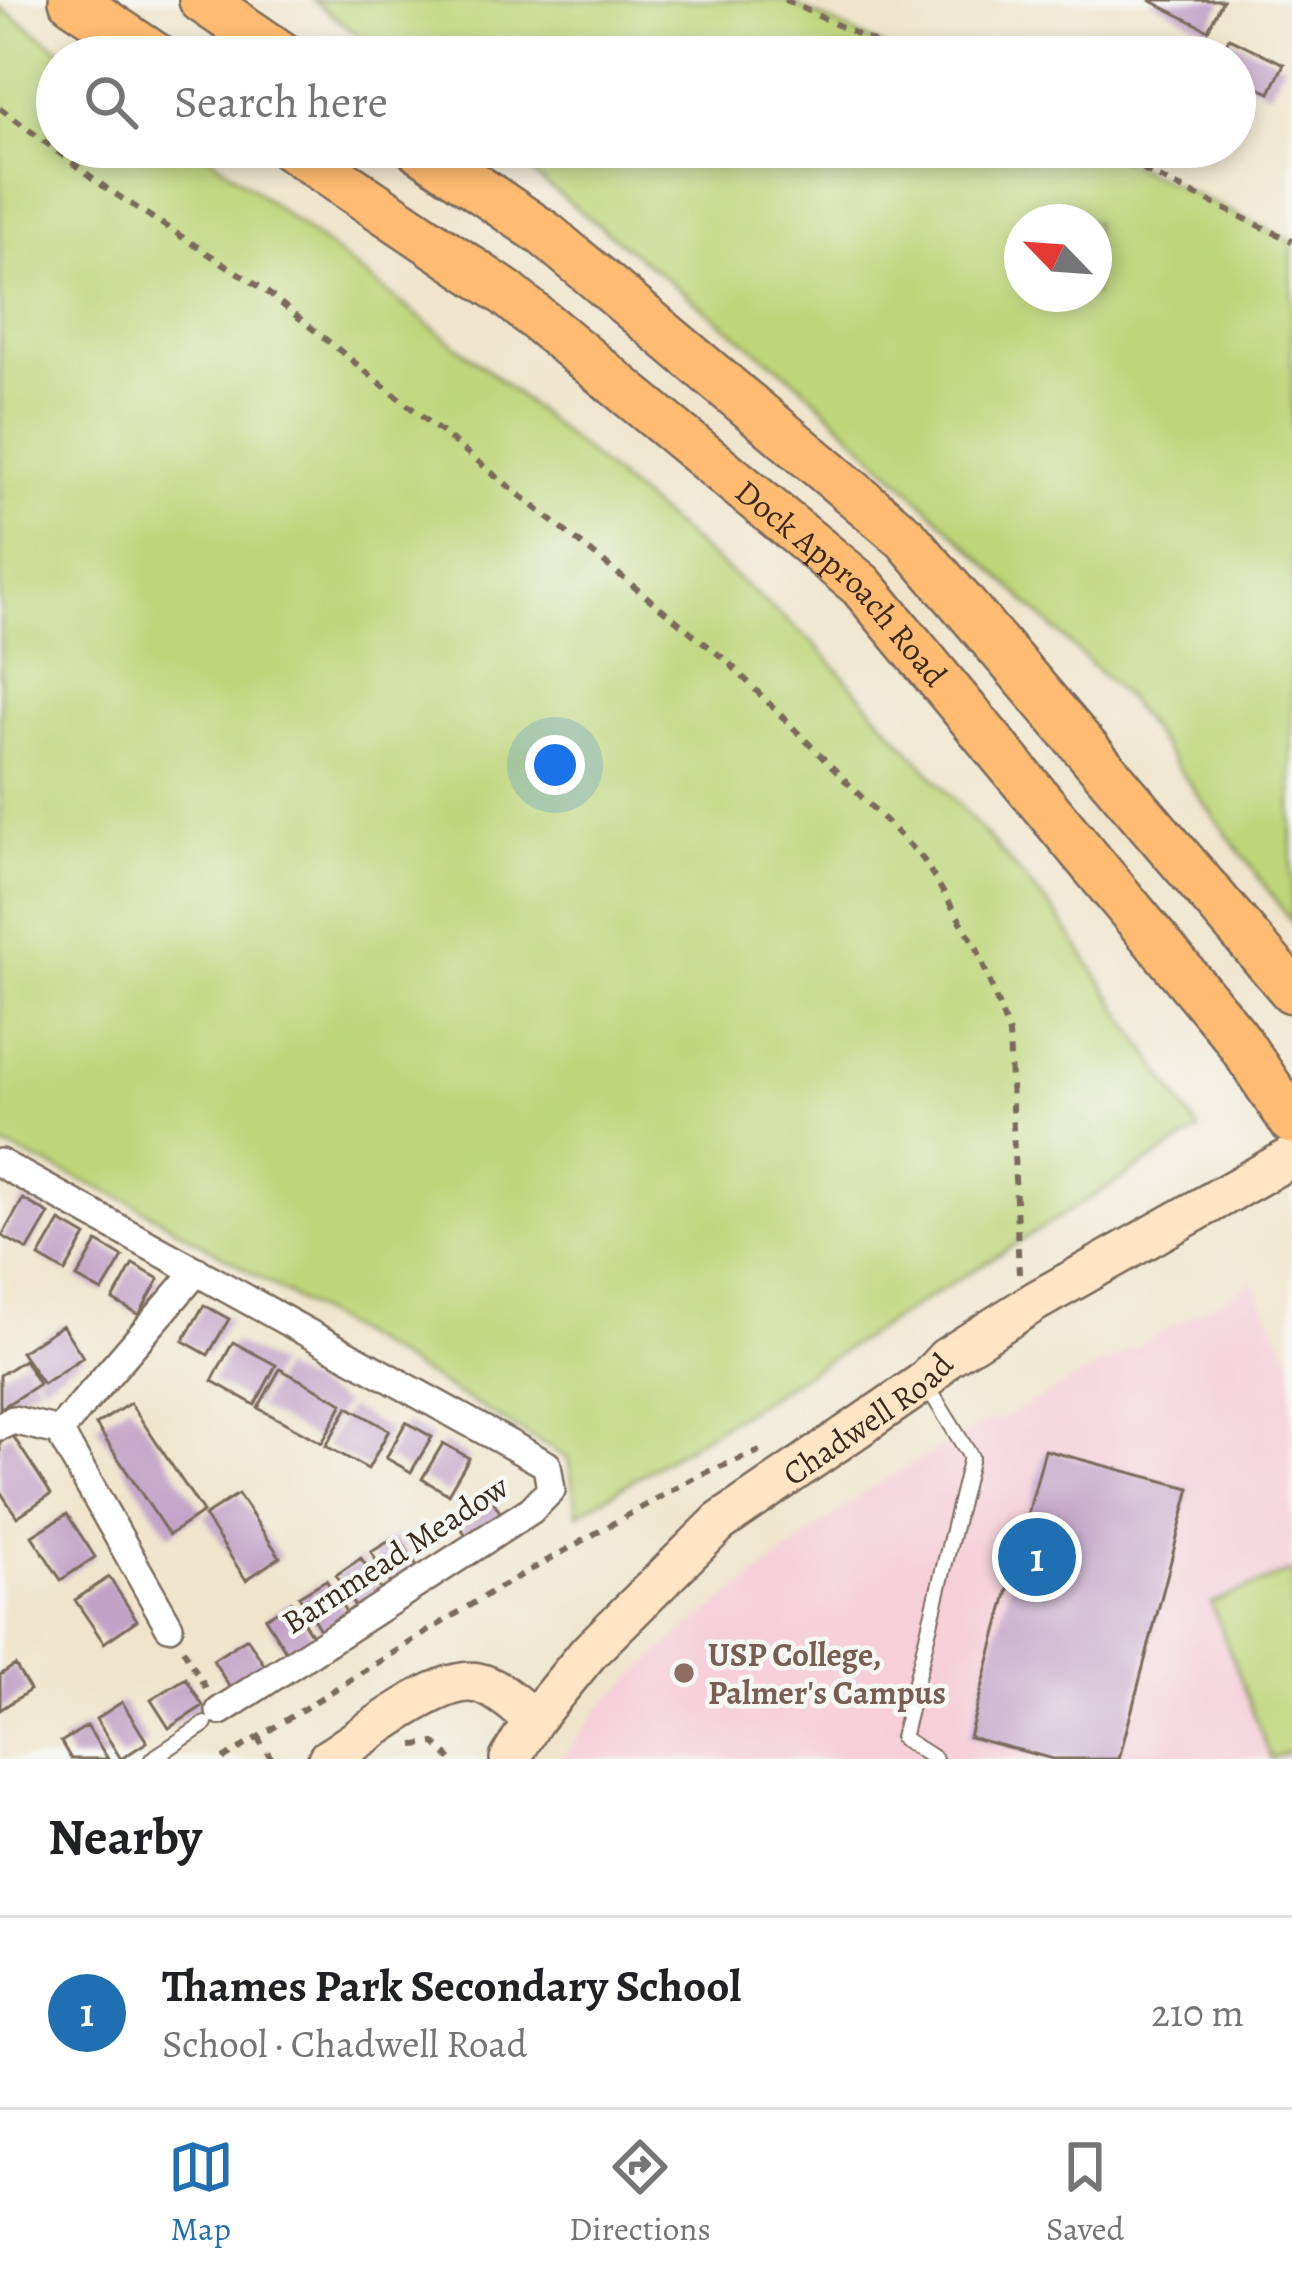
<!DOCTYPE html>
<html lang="en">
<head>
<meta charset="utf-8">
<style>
  :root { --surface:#fff; --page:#f6f6f6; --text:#202124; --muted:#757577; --line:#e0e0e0; --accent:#1f6fb2 }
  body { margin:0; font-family:Alegreya,serif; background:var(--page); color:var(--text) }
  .compass { position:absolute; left:1004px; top:204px; width:108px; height:108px; border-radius:50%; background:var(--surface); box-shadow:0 6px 18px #0003; rotate:295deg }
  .you { position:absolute; left:555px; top:765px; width:42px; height:42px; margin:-30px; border:9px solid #fff; border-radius:50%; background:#1a73e8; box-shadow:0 0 0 18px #1a73e833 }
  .badge { display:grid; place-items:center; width:78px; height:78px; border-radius:50%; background:var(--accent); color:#fff; font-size:39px; font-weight:700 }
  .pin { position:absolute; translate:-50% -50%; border:6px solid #fff; box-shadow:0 3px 12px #0006 }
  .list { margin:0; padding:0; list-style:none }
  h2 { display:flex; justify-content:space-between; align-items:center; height:156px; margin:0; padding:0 48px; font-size:51px }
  h2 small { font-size:39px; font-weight:400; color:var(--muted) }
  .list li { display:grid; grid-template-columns:78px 1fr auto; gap:36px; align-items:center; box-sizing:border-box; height:192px; padding:0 48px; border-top:3px solid var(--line) }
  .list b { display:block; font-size:45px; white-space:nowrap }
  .list p { margin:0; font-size:39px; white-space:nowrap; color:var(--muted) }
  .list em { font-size:39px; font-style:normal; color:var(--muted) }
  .icon { flex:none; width:66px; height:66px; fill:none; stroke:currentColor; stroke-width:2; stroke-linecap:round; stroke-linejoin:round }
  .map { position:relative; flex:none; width:1292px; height:1759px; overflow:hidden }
  .search { position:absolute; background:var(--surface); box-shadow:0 6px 18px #0003; left:36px; right:36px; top:36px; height:132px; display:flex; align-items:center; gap:30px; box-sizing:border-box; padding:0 42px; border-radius:66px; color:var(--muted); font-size:45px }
  .sheet { height:348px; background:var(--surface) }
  nav { display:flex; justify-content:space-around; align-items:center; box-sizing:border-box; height:168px; border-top:3px solid var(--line); background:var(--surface); font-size:33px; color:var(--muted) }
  nav a { display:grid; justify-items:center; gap:6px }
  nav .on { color:var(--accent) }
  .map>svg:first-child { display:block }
</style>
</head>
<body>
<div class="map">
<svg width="1292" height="1759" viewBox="0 0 1292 1759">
  <rect width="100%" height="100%" fill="#f6f6f2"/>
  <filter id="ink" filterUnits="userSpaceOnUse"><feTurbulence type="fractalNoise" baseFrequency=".00833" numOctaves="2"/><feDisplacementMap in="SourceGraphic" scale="24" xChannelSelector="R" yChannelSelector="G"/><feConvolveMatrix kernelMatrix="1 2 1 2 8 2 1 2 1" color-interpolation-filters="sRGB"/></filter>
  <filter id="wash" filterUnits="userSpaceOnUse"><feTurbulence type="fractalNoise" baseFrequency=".004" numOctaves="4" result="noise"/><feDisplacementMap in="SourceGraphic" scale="48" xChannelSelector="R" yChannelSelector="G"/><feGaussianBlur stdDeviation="2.7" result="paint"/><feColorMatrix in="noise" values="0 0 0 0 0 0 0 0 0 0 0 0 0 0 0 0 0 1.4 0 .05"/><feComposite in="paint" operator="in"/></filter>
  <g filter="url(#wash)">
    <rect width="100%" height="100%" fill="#f0e5cc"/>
    <path fill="#f6cfd9" d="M1253 1282 1292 1360V1759H562L601 1707 676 1638 867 1490 985 1422 1008 1416Z"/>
    <path fill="#bed579" stroke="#7c804c" stroke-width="3" fill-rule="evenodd" d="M313 0H785L905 57H385Z
      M0 7 71 57H57V147H198L483 366 815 644 1059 917 1199 1131 578 1514 568 1459 129 1201 0 1144Z
      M499 147H1094L1292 241V923L1128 700 801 385ZM1094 222V294H1022V222Z
      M1292 1571V1750L1271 1759 1211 1603Z"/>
    <g id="blocks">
      <path fill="#c3a2c8" d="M1149 0H1223L1208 30Z
        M1229 38 1284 64 1270 93 1235 77V57H1220Z
        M23 1199 49 1214 28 1250 2 1236Z
        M60 1221 86 1236 65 1272 39 1257Z
        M97 1242 123 1257 102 1292 77 1278Z
        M133 1264 159 1279 139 1315 113 1300Z
        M204 1305 229 1319 208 1355 183 1341Z
        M62 1325 83 1357 43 1384 21 1352Z
        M233 1342 276 1365 255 1405 212 1381Z
        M24 1360 39 1384 0 1409V1375Z
        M280 1369 343 1403 322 1443 258 1408Z
        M130 1403 203 1512 169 1535 96 1425Z
        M348 1407 389 1430 368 1469 326 1446Z
        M406 1422 432 1437 411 1472 386 1458Z
        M11 1433 51 1494 17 1517 0 1491V1440Z
        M443 1443 469 1458 448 1494 422 1479Z
        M1045 1450 1190 1488 1119 1759H1053L969 1737Z
        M238 1494 280 1557 246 1580 204 1516Z
        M489 1494 504 1519 469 1541 454 1515Z
        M67 1514 95 1557 61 1580 32 1536Z
        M398 1536 423 1576 396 1592 371 1552Z
        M361 1558 386 1598 360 1615 336 1575Z
        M109 1577 137 1620 104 1643 75 1600Z
        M326 1580 351 1620 324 1636 299 1596Z
        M291 1602 316 1642 290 1658 265 1618Z
        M247 1638 265 1666 230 1688 213 1660Z
        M15 1665 30 1690 0 1710V1675Z
        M186 1678 203 1706 169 1728 151 1700Z
        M122 1702 147 1742 121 1759 96 1719Z
        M87 1726 108 1759H71L61 1742Z"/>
    </g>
  </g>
  <g filter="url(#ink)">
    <use href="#blocks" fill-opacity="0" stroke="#7a6b5b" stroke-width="3"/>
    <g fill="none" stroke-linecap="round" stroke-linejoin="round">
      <defs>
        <path id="service" d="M927 1386 971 1457 902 1738 935 1759
          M152 1759 205 1724"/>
        <path id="minor" d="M0 1163 547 1465 551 1490 531 1510 220 1711
          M0 1426 13 1420 59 1431 169 1626
          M59 1431 197 1271"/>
        <g id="secondary">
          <path d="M328 1759C361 1739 440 1674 478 1683 498 1687 518 1708 534 1719"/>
          <path id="s1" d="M510 1759 534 1719 589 1652 720 1522 924 1382 946 1358 1036 1301 1292 1157"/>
        </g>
        <g id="trunk">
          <path d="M72 0 157 57"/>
          <path d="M202 0 285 57"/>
          <path id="s2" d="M290 147 506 293 861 585 1235 1036 1292 1121"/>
          <path d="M417 147 545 234 906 538 1292 990"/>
        </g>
      </defs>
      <use href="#service" stroke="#7a6b5b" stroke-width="18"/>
      <use href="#minor" stroke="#7a6b5b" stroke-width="32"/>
      <use href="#secondary" stroke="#7a6b5b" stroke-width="44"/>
      <use href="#trunk" stroke="#7a6b5b" stroke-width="50"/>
      <path stroke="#7a6b5b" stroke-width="6" stroke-dasharray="9 9" stroke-linecap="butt" d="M785 0 905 57
        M0 108 106 188 263 289 728 662 923 859 977 948 1009 1034 1019 1274
        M1094 147 1292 241
        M183 1649 207 1690
        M257 1737 272 1759
        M414 1745 435 1743 451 1759
        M223 1759 488 1594 697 1476 760 1451"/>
      <use href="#service" stroke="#fff" stroke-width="14"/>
      <use href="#minor" stroke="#fff" stroke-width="27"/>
      <use href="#secondary" stroke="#ffe4c6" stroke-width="39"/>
      <use href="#trunk" stroke="#febb71" stroke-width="45"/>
    </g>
  </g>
  <circle fill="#8d6e63" stroke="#f6f6f2" stroke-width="4.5" cx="684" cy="1673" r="12"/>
  <g text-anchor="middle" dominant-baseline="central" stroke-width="9" stroke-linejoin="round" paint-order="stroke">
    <g font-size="33" fill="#3b2a1e" stroke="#f6f6f2">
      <text stroke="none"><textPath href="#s2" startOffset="705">Dock Approach Road</textPath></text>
      <text stroke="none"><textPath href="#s1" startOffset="498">Chadwell Road</textPath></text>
      <text transform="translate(395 1554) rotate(-33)">Barnmead Meadow</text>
    </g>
    <g font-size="33" font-weight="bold" fill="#785e54" stroke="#f6f6f2" text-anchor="start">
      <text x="708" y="1654">USP College,<tspan x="708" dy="38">Palmer's Campus</tspan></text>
    </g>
  </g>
</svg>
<svg class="compass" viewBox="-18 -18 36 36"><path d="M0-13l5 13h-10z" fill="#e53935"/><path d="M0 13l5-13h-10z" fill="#757577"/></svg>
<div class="you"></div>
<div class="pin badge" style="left:1037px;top:1557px">1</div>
<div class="search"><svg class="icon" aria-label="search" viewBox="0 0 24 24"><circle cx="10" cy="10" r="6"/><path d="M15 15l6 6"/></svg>Search here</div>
</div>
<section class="sheet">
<h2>Nearby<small></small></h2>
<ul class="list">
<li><span class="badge">1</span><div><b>Thames Park Secondary School</b><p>School · Chadwell Road</p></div><em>210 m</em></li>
</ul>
</section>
<nav>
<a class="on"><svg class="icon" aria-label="map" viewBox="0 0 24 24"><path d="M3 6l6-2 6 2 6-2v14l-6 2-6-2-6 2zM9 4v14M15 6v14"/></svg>Map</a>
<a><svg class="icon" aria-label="directions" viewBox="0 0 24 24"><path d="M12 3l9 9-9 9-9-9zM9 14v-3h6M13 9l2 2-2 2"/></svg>Directions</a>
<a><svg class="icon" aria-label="saved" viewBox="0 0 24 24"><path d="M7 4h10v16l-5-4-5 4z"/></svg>Saved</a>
</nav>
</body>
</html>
